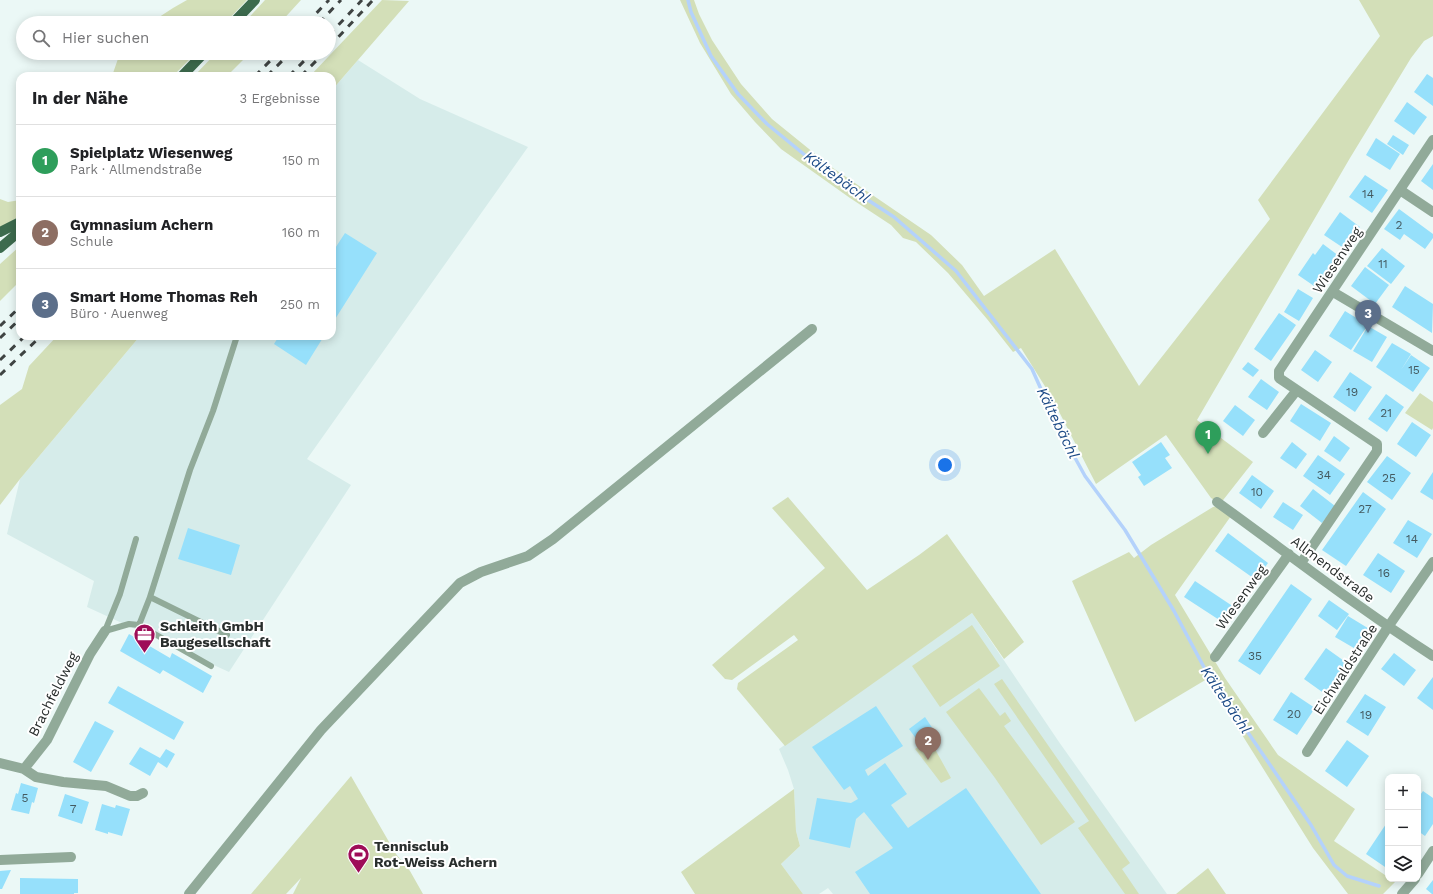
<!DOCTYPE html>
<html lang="de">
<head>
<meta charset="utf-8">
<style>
  :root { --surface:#fff; --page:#f6f6f6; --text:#202124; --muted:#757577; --line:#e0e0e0; --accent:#9e0d58 }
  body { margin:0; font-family:"Work Sans",sans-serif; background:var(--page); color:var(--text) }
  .controls { position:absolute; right:12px; bottom:12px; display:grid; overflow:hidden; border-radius:8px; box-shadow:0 2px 10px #0003 }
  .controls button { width:36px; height:36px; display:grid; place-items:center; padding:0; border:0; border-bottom:1px solid var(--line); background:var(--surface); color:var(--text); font:20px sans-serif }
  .you { position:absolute; left:945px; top:465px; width:14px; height:14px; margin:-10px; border:3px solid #fff; border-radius:50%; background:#1a73e8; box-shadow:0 0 0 6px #1a73e833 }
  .badge { display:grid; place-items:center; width:26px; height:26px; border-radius:50%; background:var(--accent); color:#fff; font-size:13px; font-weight:700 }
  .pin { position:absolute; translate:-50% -33px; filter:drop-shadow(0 1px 2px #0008) }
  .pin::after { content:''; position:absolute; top:21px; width:14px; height:12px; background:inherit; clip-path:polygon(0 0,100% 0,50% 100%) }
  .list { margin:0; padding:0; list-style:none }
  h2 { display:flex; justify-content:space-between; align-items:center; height:52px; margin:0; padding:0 16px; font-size:17px }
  h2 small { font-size:13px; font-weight:400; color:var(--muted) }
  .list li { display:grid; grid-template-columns:26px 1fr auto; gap:12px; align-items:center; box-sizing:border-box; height:72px; padding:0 16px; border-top:1px solid var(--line) }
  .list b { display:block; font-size:15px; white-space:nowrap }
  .list p { margin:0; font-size:13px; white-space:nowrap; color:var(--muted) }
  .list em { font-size:13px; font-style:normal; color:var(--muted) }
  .icon { flex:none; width:22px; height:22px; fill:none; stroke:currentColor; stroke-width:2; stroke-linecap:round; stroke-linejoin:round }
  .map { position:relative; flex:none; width:1433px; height:894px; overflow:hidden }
  .search { position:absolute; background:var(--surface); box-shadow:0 2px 10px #0003; left:16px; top:16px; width:320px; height:44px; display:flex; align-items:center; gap:10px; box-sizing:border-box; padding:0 14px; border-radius:22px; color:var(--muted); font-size:15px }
  .panel { position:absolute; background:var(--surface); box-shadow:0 2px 10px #0003; left:16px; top:72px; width:320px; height:268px; border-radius:12px }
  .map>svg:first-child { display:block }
</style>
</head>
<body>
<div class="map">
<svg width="1433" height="894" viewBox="0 0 1433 894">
  <rect width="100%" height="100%" fill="#ebf8f6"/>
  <path fill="#d6ecea" d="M358 60 420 99 528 147 307 459 351 485 229 672 87 607 94 581 7 534 20 479 140 336H332V90Z
    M972 613 1059 742 1167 894H833L828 888 819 894H803L781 864 800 846 796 831 794 789 788 770 779 749Z"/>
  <path fill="#d3dfb8" d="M187 0H247L225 23H150L173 8Z
    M265 0H301L280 23H244Z
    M382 0 409 1 332 90V76H310Z
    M680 0H694L699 14 712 40 741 84 772 119 830 166 931 235 962 265 984 296 1055 249 1139 386 1270 219 1258 200 1380 36 1359 0H1433V36L1424 41 1411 58 1350 158 1197 420 1253 462 1220 504 1211 498 1166 435 1096 484 1051 396 1021 348 1013 352 987 319 948 273 916 242 903 238 891 225 850 198 781 149 755 122 731 94 700 43Z
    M120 53H196L173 76H112Z
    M216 53H250L227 76H194Z
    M0 199 8 202 20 200V216L0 228Z
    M20 246V281L0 301V264Z
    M57 336H140L20 479 0 505V405L22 389 29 366Z
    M1420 393 1433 402V428L1432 430 1405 413Z
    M788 497 867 590 919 555 947 534 1024 642 1004 659 972 613 785 746 737 689 738 683 798 640 794 635 732 680 725 679 712 665 825 568 772 508Z
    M1218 506 1231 516 1175 595 1225 678 1278 755 1355 809 1334 841 1388 877V879L1395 882 1383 894H1348L1313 848 1207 679 1135 722 1072 581 1129 552 1134 558 1151 545 1213 507Z
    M972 625 1000 666 940 707 912 666Z
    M1002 679 1130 863 1122 869 1139 894H1125L1078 828 1089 821 994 684Z
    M979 688 1000 716 1005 712 1011 721 1004 726 1075 822 1041 845 995 778 946 712Z
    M930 740 951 778 941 783 915 749Z
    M351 776 396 854 410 871 423 894H293L301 878 286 894H251Z
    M794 789 796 831 800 846 781 864 803 894H695L681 872Z
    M1208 868 1226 894H1176Z"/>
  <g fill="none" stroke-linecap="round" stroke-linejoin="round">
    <path stroke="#b4d2fb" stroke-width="3.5" d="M688 0 691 12 711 56 738 94 767 124 828 174 894 217 956 271 1032 369 1057 425 1085 476 1125 530 1174 611 1206 671 1311 825 1334 865 1347 876 1379 886"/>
  </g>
  <path fill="#96e0fb" d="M1427 74 1433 78V106L1414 92Z
    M1407 102 1427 117 1414 135 1394 121Z
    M1393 135 1409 145 1403 155 1387 144Z
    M1376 138 1400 154 1390 170 1366 155Z
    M1433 164V190L1421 181Z
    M1365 175 1388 190 1372 213 1349 197Z
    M1399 209 1433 234V238L1425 249 1404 234 1400 240 1384 229Z
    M1340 212 1360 227 1345 249 1324 235Z
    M345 233 377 253 332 324V253Z
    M1323 244 1339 256 1317 288 1298 275 1313 253 1315 255Z
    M1382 248 1405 266 1391 284 1367 266Z
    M1365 267 1389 285 1375 304 1351 286Z
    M1405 286 1433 304 1432 333 1392 307Z
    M1298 289 1313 298 1299 321 1284 312Z
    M1345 311 1368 325 1351 350 1329 336Z
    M1279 313 1296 325 1271 361 1254 349Z
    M1368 326 1387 337 1372 362 1353 351Z
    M279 336H324L306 365 274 344Z
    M1392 343 1411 354 1401 370 1411 355 1430 368 1413 392 1376 367Z
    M1315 350 1332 362 1318 382 1301 370Z
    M1248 362 1259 370 1253 377 1242 369Z
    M1350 372 1372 387 1355 412 1333 397Z
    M1261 379 1279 392 1267 410 1248 397Z
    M1386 394 1404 407 1387 432 1368 419Z
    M1301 404 1331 423 1320 441 1290 421Z
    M1235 405 1255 420 1243 436 1223 421Z
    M1412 422 1431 435 1416 457 1397 444Z
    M1334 436 1350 448 1340 462 1324 451Z
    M1161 442 1170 455 1165 458 1172 468 1144 486 1138 477 1141 475 1132 462Z
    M1292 442 1307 454 1296 469 1280 458Z
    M1318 455 1345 474 1330 495 1303 476Z
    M1387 456 1411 473 1392 500 1367 482Z
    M1433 472V500L1420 492Z
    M1252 475 1274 491 1261 509 1239 493Z
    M1313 489 1335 506 1322 523 1300 506Z
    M1363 492 1386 509 1346 566 1322 550Z
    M1283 502 1303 515 1293 530 1273 517Z
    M1408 520 1432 534 1417 558 1393 543Z
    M188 528 240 545 231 575 178 559Z
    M1228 533 1268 563 1256 580 1215 551Z
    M1378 553 1405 571 1391 593 1363 575Z
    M1195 581 1237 609 1227 625 1184 597Z
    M1291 584 1312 599 1260 675 1238 661Z
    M1329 600 1349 614 1337 630 1318 616Z
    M1348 616 1371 630 1359 651 1335 637Z
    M129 634 170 658 172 653 212 676 203 693 163 670 160 674 120 651Z
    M1326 648 1347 663 1325 694 1304 679Z
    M1394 653 1416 670 1404 686 1381 669Z
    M1433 677V710L1417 698Z
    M118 686 184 722 174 740 108 703Z
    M1291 692 1315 708 1297 735 1273 720Z
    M1365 694 1386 707 1368 736 1346 722Z
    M876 706 903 746 865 770 868 776 885 763 907 794 891 805 908 828 966 788 1041 894H870L855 872 893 848 864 812 856 819 850 848 809 839 817 798 851 803 858 799 850 786 844 790 812 747Z
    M925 717 933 729 917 740 909 729Z
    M95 721 114 731 91 772 73 762Z
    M1347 740 1369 756 1347 787 1325 771Z
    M140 747 160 758 166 749 175 754 167 768 158 762 150 776 129 764Z
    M21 783 38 788 34 803 32 802 29 814 11 810 16 793 18 794Z
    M1423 791 1433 798V824L1425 836 1418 831V798Z
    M65 794 89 802 82 824 58 816Z
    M102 804 115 808 116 805 130 809 122 836 108 832V834L95 830Z
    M1386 824 1388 825V869L1366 854Z
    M11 870 2 889H0V871Z
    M20 878 78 879V893H74V894H20Z
    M1433 880V894H1432L1426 889Z"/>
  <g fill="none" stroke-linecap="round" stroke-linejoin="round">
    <path stroke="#91aa99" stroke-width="6" d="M150 597 190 470 213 411 237 336
      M139 625 150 597 227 635
      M105 631 129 624 139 625 211 666
      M105 631 120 594 136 539"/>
    <path stroke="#91aa99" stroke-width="10" d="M1400 190 1433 212
      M1333 292 1433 351
      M1263 433 1297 390
      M1217 502C1289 554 1358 608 1433 656
      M1301 563 1377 451V444L1279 378V371L1433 140
      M1215 657 1289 554
      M1307 752 1388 627 1433 562
      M0 763 24 769 36 777 63 782 106 786 130 796H137L143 793
      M24 769 47 740 90 654 105 631
      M0 860 71 857
      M1418 874 1433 851
      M189 894 321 730 460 583 481 572 528 556 553 539 812 329
      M1402 894 1415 879"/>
    <path stroke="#3d6b4e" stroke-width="10" d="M233 23 255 0
      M182 76 204 53
      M0 232 20 222
      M0 248 20 231"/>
    <path stroke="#3f4443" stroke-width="3" stroke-dasharray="7 7" stroke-linecap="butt" d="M307 23 329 0
      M319 23 341 0
      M329 35 362 0
      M329 47 373 0
      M255 76 278 53
      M267 76 290 53
      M289 76 312 53
      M301 76 324 53
      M0 326 20 307
      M0 338 20 319
      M0 360 25 336
      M0 375 41 336"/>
  </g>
  <defs>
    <symbol id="office-pin" viewBox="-11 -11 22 30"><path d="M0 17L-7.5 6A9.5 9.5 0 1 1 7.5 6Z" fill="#9e0d58" stroke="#fff"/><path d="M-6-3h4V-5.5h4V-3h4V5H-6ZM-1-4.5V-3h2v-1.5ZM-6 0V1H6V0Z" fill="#fff"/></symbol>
    <symbol id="stadium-pin" viewBox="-11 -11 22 30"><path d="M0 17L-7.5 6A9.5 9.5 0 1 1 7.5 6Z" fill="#9e0d58" stroke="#fff"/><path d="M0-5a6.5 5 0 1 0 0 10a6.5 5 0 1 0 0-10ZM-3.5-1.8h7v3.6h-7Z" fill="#fff"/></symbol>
  </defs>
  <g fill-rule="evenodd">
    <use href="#office-pin" x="132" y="622" width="25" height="34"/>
    <use href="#stadium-pin" x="346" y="842" width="25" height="34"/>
  </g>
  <g text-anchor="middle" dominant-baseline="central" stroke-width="4" stroke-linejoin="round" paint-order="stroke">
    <g font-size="12" fill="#445a60">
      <text x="1368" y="194">14</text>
      <text x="1399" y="225">2</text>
      <text x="1383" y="264">11</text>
      <text x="1414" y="370">15</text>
      <text x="1352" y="392">19</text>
      <text x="1386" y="413">21</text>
      <text x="1324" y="475">34</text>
      <text x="1389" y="478">25</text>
      <text x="1257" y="492">10</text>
      <text x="1365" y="509">27</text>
      <text x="1412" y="539">14</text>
      <text x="1384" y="573">16</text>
      <text x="1255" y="656">35</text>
      <text x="1294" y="714">20</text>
      <text x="1366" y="715">19</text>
      <text x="25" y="798">5</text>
      <text x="73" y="809">7</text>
    </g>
    <g font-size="14" fill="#292e2d" stroke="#fff">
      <text transform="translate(1337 260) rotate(-56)">Wiesenweg</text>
      <text transform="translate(1333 569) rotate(37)">Allmendstraße</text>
      <text transform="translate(1241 597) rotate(-54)">Wiesenweg</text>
      <text transform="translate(1345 669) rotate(-57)">Eichwaldstraße</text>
      <text transform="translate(53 694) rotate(-63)">Brachfeldweg</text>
    </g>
    <g font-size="14" font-weight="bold" fill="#292e2d" stroke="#fff" text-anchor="start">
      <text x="160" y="626">Schleith GmbH<tspan x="160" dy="16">Baugesellschaft</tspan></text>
      <text x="374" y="846">Tennisclub<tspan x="374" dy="16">Rot-Weiss Achern</tspan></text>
    </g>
    <g font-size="15" font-style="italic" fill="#1d4b87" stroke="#fff">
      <text transform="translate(837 177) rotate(36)">Kältebächl</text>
      <text transform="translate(1058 423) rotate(64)">Kältebächl</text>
      <text transform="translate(1226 700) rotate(56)">Kältebächl</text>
    </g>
  </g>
</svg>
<div class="controls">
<button>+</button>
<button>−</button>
<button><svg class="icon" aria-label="layers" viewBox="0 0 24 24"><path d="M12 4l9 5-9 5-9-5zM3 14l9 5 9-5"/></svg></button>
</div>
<div class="you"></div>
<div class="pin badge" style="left:1208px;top:454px;background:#2e9e5b">1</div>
<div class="pin badge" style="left:928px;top:760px;background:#8d6e63">2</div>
<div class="pin badge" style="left:1368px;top:333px;background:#5c6f8a">3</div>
<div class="search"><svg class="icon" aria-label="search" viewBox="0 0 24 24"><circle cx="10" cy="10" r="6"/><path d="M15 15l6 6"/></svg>Hier suchen</div>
<section class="panel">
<h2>In der Nähe<small>3 Ergebnisse</small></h2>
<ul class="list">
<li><span class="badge" style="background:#2e9e5b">1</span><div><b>Spielplatz Wiesenweg</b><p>Park · Allmendstraße</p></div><em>150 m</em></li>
<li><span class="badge" style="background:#8d6e63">2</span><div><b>Gymnasium Achern</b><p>Schule</p></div><em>160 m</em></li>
<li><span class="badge" style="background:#5c6f8a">3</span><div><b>Smart Home Thomas Reh</b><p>Büro · Auenweg</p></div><em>250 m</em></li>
</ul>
</section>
</div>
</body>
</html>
